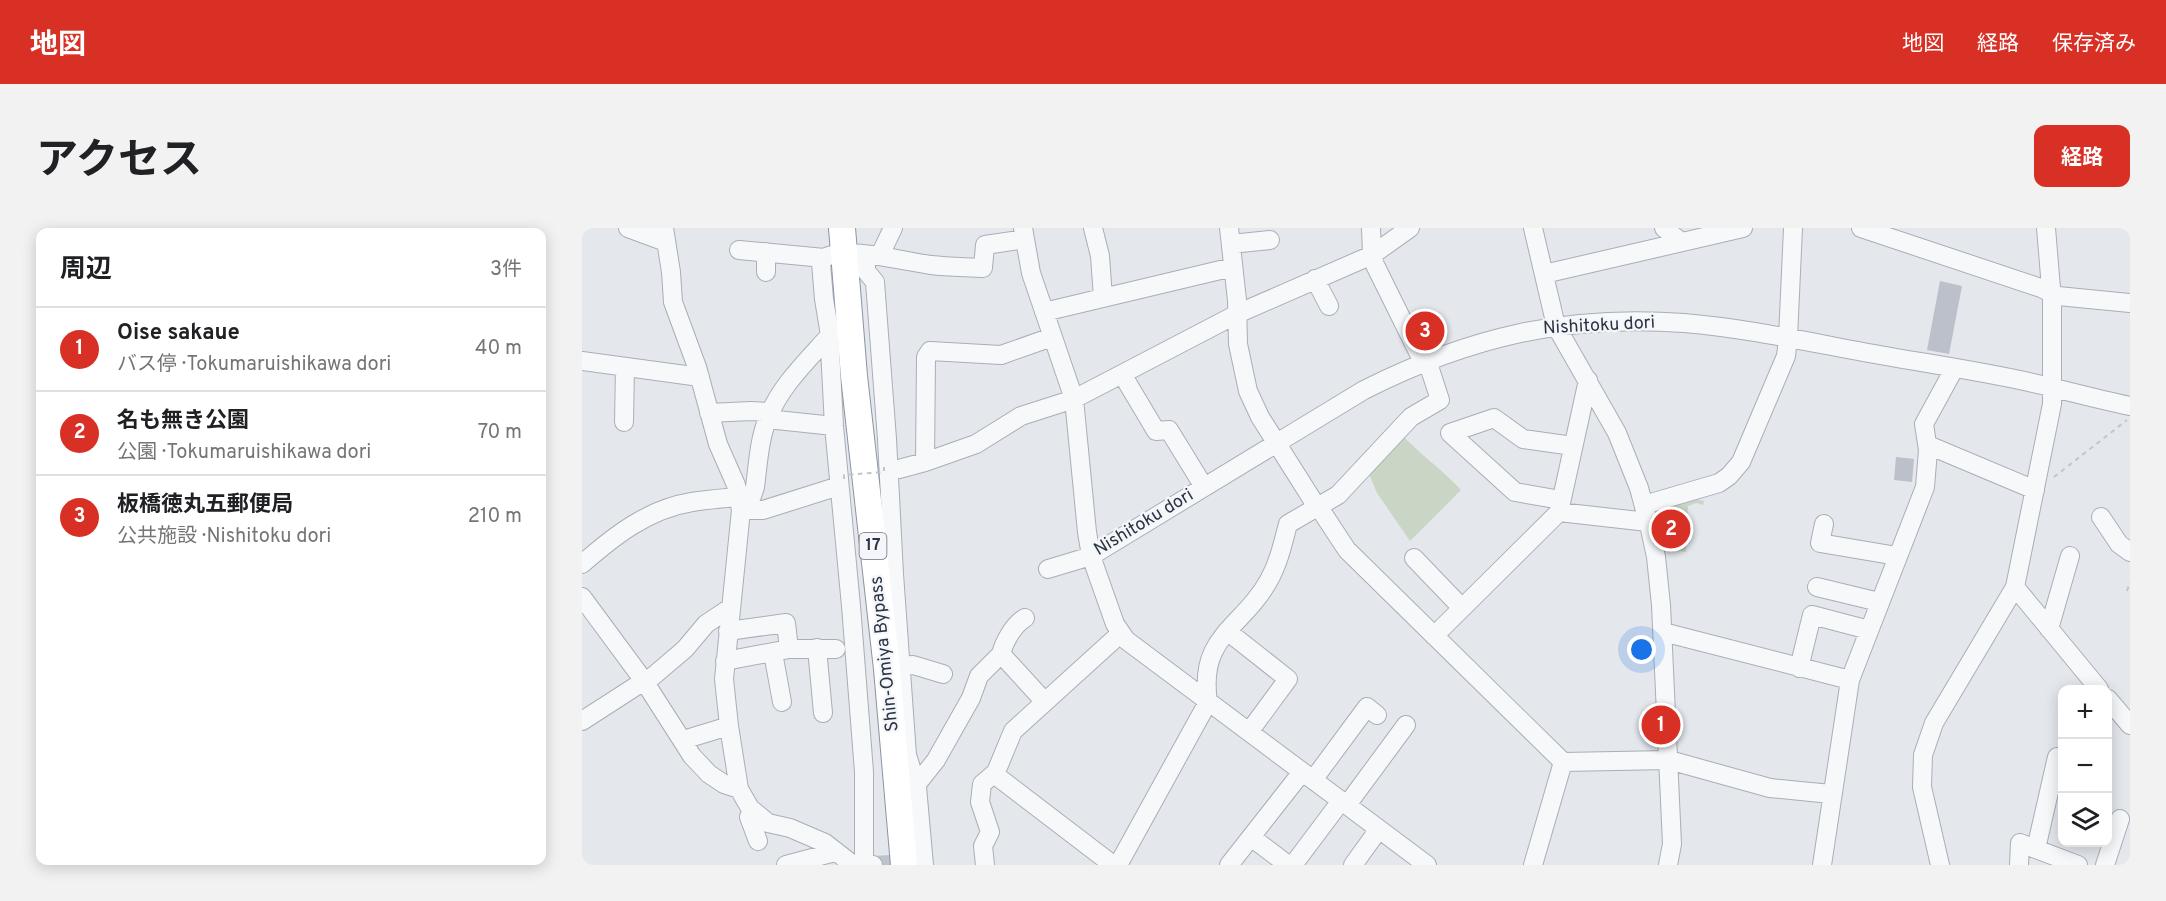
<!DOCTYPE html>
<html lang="ja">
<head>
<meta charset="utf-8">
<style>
  :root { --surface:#fff; --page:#f2f2f2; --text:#202124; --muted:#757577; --line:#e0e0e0; --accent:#d93025 }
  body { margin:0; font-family:Overpass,"Noto Sans JP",sans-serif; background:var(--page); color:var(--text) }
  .controls { position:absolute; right:18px; bottom:18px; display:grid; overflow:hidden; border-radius:12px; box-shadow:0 3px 15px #0003 }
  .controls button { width:54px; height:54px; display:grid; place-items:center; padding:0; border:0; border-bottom:2px solid var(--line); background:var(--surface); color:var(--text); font:30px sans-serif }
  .you { position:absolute; left:1060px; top:422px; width:21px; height:21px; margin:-15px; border:4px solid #fff; border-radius:50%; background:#1a73e8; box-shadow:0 0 0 9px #1a73e833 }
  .badge { display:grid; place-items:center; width:39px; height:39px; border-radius:50%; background:var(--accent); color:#fff; font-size:20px; font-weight:700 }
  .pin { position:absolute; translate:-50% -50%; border:3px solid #fff; box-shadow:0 2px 6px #0006 }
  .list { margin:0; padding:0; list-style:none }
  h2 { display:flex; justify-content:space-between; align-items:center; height:78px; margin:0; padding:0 24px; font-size:26px }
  h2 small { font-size:20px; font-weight:400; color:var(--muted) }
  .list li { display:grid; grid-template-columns:39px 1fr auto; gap:18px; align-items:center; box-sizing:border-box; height:84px; padding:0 24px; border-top:2px solid var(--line) }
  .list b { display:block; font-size:22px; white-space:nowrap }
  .list p { margin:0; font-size:20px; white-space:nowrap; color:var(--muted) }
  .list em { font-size:20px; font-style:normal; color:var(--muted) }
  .icon { flex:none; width:33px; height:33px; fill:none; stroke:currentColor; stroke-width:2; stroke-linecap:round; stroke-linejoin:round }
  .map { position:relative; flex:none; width:1548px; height:637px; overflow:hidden; border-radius:12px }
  header { display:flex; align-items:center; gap:36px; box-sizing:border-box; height:84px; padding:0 30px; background:var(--accent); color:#fff }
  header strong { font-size:28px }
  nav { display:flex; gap:33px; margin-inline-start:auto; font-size:21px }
  .intro { display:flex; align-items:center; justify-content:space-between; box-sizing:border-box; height:144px; padding:0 36px }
  h1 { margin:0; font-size:42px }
  .button { padding:15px 27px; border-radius:12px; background:var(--accent); color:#fff; font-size:21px; font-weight:700 }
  main { display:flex; gap:36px; padding:0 36px }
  aside { flex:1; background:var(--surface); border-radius:12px; box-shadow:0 3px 15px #0003 }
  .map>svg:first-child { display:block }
</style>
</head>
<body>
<header>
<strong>地図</strong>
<nav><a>地図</a><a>経路</a><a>保存済み</a></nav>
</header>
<div class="intro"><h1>アクセス</h1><a class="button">経路</a></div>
<main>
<aside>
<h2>周辺<small>3件</small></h2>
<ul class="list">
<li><span class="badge">1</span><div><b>Oise sakaue</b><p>バス停 · Tokumaruishikawa dori</p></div><em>40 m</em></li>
<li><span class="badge">2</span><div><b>名も無き公園</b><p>公園 · Tokumaruishikawa dori</p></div><em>70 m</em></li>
<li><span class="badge">3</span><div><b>板橋徳丸五郵便局</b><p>公共施設 · Nishitoku dori</p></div><em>210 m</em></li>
</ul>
</aside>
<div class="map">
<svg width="1548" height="637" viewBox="0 0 1548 637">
  <rect width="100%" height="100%" fill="#e4e7ec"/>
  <path fill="#c9d6c5" d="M818 205C837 226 860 241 879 262L828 313 795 265 785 241Z
    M1114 271 1122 273 1121 277 1114 275 1106 278 1104 324 1077 320 1069 282Z"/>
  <path fill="#bbc0ca" d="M1358 53 1380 58 1367 126 1345 122Z
    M1314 229 1332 231 1330 254 1312 252Z"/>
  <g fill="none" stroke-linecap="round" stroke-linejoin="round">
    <path stroke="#bfc3cb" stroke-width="18" stroke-dasharray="18 9" stroke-linecap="butt" d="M291 637 330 635"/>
    <defs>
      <path id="minor" d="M46 0 84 14
        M82 0 89 44 91 74 115 139 136 216 154 257 159 282 142 451 147 498 157 561 168 580 186 595 208 600 243 615 270 636 291 637
        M441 0 449 45 492 171 505 304 509 328 533 396 544 412 845 637
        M511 0 518 28 521 70
        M647 0 655 72 656 116 666 163 678 189 735 279
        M789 0 790 27 793 37 841 134
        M951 0 974 98 1035 205 1057 260 1068 301 1074 329 1079 377 1090 616 1086 637
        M1082 0 1099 14
        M1279 0 1459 60 1476 68 1548 75
        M649 16 688 12
        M157 22 242 30C264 17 323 34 349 37 366 39 384 39 401 40L403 17 443 11
        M284 27V43L293 54 305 211 312 346 325 527 335 559 342 637
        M298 27 311 0
        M242 30 239 35 242 71 247 101 252 198 269 378 282 544V637
        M184 44V24
        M962 46 1161 0
        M733 51 747 78
        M462 84 651 39
        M0 133 118 149
        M540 146 574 203 587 202 622 259
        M127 185 169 183 188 184
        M185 191 252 198
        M42 194 43 139
        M1346 217 1453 262
        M343 234 344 129 348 123 419 127 470 109
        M307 241H317L343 234 394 216 439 188 492 171 655 86 790 27 828 0
        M979 272 933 264 868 205 912 190 941 211 991 218
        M1062 277 1137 255 1147 248 1159 234 1204 128 1206 110 1211 0
        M736 278 765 322 981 534 1087 532 1188 560 1249 566
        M159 282 170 268 173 259C176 237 177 211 186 190 198 158 226 132 248 107
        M159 282H181L257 258
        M977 284 1066 294
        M1519 289 1537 316 1548 324
        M1242 296 1238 315 1315 328
        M832 330 880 380
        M0 336C32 308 66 281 110 274 128 271 147 270 166 268
        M466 341 509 328 782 162C887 109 985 86 1102 95 1162 100 1222 113 1281 124 1340 135 1401 143 1460 157 1489 164 1519 172 1548 178
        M1235 359 1297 374
        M1433 359 1517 461
        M0 369 62 453 110 528 127 546 142 556 157 561
        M1467 401 1488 328
        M146 403 204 395 207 421
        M645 403 706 451 667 504
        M1081 404 1268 452
        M852 408 977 284 1006 152
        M235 420 241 485
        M191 425 200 474
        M419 426C422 414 432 396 443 390
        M143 433 207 421H254
        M320 438 331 437 361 446
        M1217 440 1230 387 1287 402
        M63 455 103 421 124 396 148 380
        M1526 471 1548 497
        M0 493 62 453
        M101 512 147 498
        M412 546 531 637
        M731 552 785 479 795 487
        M335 556 354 532 389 470 397 448 419 426 463 474
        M765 577 824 497
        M167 589 176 613
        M669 609 706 637
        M1454 621 1475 529
        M204 637 253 624
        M403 637 401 618 408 604 398 574 400 556 414 544 431 503 539 405
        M536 637 626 474C616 407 660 401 687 352 697 334 701 315 706 296L756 267 829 189 858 172 845 132
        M647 637 720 544
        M711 637 759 573
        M771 637 797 601
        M951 637 981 534
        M1240 637 1268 452 1343 259 1346 222 1342 196 1372 141
        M1358 637 1340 559 1341 527 1352 495 1433 359 1470 176V72L1464 0
        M1437 637 1438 615 1496 637
        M1523 637 1538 591"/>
      <path id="highway" d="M260 0 272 148 305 441 322 637"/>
    </defs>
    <use href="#minor" stroke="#a9aeb7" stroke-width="20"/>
    <use href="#highway" stroke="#8b94a3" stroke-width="28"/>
    <path stroke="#c2c5cb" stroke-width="2" stroke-dasharray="4.5 4.5" stroke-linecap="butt" d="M1472 249 1545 192
      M1545 363 1548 354"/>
    <use href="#minor" stroke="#f7f8fa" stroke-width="18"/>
    <use href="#highway" stroke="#fff" stroke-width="26"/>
    <path stroke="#c2c5cb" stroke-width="2" stroke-dasharray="4.5 4.5" stroke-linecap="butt" d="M262 251V247L302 244V239"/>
  </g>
  <g text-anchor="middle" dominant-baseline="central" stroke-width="4.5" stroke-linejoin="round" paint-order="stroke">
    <rect fill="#f4f6f9" stroke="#676e7b" stroke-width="1.5" x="277.5" y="305" width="27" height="26" rx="4.5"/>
    <g font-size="16" font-weight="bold" fill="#2b3445">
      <text x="291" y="318">17</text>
    </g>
    <g font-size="18" fill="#2b3445" stroke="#f4f6f9">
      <text transform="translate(1017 98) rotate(-3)">Nishitoku dori</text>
      <text transform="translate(562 295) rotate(-31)">Nishitoku dori</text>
      <text transform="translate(303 426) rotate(-96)">Shin-Omiya Bypass</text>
    </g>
  </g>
</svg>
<div class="controls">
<button>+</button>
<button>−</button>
<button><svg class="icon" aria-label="layers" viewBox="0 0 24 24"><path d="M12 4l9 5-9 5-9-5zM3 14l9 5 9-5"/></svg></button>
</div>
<div class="you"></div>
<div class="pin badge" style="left:1079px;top:497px">1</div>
<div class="pin badge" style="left:1089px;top:301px">2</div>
<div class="pin badge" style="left:843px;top:103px">3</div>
</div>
</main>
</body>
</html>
